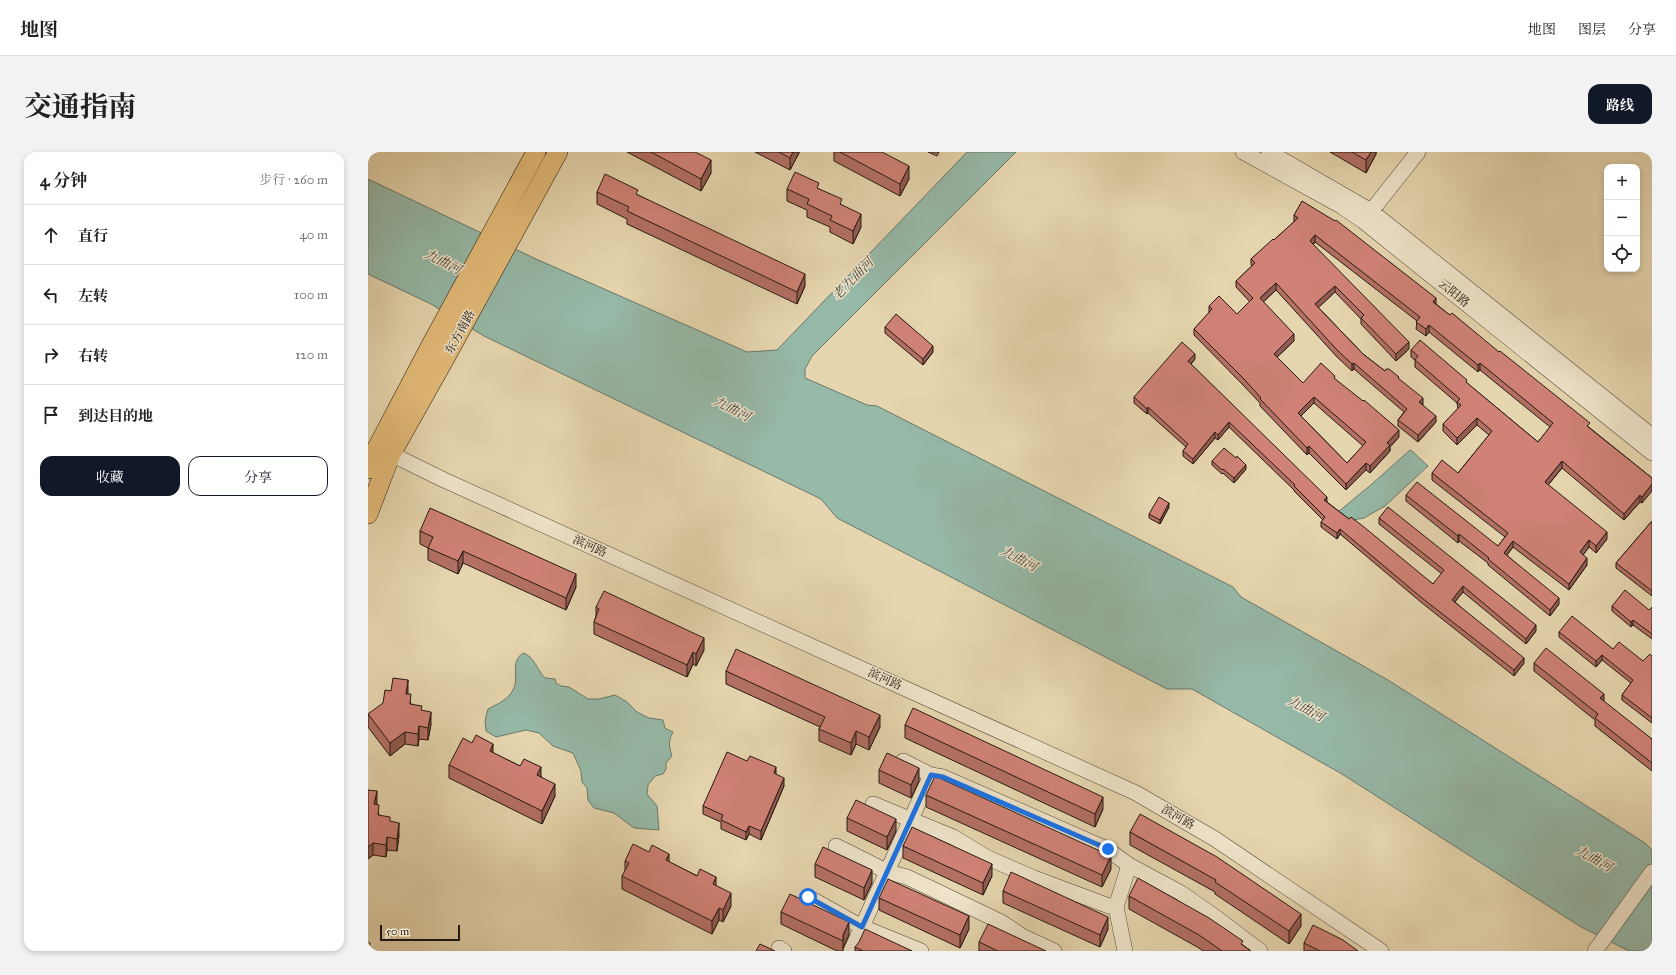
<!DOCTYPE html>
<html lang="zh">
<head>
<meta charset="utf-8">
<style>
  :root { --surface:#fff; --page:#f2f2f2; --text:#222; --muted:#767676; --line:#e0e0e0; --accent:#111827 }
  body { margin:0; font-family:"IM FELL Great Primer","Noto Serif SC",serif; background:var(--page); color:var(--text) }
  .controls { position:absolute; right:12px; top:12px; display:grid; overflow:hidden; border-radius:8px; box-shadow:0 2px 6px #0003 }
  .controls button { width:36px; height:36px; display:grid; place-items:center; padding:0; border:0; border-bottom:1px solid var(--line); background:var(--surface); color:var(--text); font:20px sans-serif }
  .scale { position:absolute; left:12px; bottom:10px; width:80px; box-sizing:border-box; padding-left:4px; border:2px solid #251911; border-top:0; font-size:11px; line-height:14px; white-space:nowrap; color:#251911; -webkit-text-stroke:3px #efe4cb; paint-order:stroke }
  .stop { position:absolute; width:12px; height:12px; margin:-9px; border:3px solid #1a73e8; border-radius:50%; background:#fff }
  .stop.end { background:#1a73e8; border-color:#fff; box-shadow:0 1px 4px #0008 }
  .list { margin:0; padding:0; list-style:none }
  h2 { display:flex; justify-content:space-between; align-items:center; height:52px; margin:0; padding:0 16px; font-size:17px }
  h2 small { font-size:13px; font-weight:400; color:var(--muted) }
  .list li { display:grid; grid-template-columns:26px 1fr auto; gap:12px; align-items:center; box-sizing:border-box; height:60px; padding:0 16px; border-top:1px solid var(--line) }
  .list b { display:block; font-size:15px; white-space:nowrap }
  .list em { font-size:13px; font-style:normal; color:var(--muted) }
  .actions { display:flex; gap:8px; padding:12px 16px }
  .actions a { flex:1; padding:9px 0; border:1px solid var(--accent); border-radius:12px; text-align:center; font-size:14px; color:var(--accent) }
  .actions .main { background:var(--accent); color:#fff }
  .icon { flex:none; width:22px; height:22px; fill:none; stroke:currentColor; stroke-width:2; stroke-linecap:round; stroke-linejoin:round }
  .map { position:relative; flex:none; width:1284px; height:799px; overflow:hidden; border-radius:12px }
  header { display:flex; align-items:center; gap:24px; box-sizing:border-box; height:56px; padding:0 20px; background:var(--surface); border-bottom:1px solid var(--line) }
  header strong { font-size:19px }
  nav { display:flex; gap:22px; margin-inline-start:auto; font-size:14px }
  .intro { display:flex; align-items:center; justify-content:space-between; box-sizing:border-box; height:96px; padding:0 24px }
  h1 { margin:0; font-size:28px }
  .button { padding:10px 18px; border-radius:12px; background:var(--accent); color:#fff; font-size:14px; font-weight:700 }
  main { display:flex; gap:24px; padding:0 24px }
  aside { flex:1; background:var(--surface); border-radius:12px; box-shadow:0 2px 6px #0003 }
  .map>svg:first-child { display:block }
</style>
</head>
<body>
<header>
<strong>地图</strong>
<nav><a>地图</a><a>图层</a><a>分享</a></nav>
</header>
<div class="intro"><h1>交通指南</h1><a class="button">路线</a></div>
<main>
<aside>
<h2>4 分钟<small>步行 · 260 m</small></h2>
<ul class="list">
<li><svg class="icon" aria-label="ahead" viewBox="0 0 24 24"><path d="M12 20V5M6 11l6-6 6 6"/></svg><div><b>直行</b></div><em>40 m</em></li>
<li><svg class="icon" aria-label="left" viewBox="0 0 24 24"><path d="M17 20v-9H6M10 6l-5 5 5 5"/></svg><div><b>左转</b></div><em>100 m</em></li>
<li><svg class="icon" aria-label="right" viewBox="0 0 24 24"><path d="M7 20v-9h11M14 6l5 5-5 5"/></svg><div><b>右转</b></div><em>120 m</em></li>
<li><svg class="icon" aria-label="arrive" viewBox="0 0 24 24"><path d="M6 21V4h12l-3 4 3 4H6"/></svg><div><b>到达目的地</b></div></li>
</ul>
<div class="actions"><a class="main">收藏</a><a>分享</a></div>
</aside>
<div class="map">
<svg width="1284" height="799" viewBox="0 0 1284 799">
  <rect width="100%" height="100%" fill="#e6d6af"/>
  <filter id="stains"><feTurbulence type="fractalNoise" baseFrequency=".005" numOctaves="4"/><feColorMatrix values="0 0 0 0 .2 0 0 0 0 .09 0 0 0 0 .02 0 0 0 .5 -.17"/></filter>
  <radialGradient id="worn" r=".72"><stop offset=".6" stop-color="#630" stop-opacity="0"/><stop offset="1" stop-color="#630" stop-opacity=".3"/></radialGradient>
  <path fill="#96b9a8" stroke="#69796c" d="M599 0H648L444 204 437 217V226L499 253 509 254 865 435 873 445 1020 528 1277 691 1284 698V799H1261L1213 775 974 622 824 537H799L469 366 453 347 116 184 63 152 0 122V27L168 107 379 200 409 198Z
    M1042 298 1045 300 1060 314 1017 354 996 366 979 369 970 360 1004 332Z
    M155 501C166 504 169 518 177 526L187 527 188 531 193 534 201 535 220 547H231L247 543 259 550 269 560 281 566 295 568 297 576 305 580C300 589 301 595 304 604L298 611V617L295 622 287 624 280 633 279 642 289 654 291 678 266 676 246 661 226 656 220 648 219 636 214 630 213 619 205 601 185 594 171 581 158 578 128 585 118 579 117 569 120 557C129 552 140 548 145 538 152 525 141 511 155 501Z"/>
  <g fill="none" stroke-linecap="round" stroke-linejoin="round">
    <defs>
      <path id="minor" d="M875 0 973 54 995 69 1284 301
        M901 0 1003 59 1284 284
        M997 67 1050 0
        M14 299 23 302 76 328 768 641 847 687 1013 799
        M535 609 563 623 575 625 739 697 761 713 813 741 850 767 892 799
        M505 652 585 685 620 706 666 726 741 754 748 755
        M468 694 520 720 539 725 633 770 654 784 686 799
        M440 745 494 775 553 799
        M411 796 416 799
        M483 799 563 623
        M757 799 748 755 761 713
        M1227 799 1284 720"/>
      <path id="major" d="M0 317 8 298 61 197 168 0
        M0 362 23 302 77 206 190 0"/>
    </defs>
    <use href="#minor" stroke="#554838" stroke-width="16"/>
    <use href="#major" stroke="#251911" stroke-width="20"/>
    <use href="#minor" stroke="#efe4cb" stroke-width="15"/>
    <use href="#major" stroke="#e3bb78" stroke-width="19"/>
  </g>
  <path fill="#b37065" stroke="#251911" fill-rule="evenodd" d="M259 0H327L343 21 333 39Z
    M387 0H431V1L422 18Z
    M466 0H514L541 27 532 44 466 9Z
    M560 0H571L569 4Z
    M962 0H1008V2L998 21Z
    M419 37H451L474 53 493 75 485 92 462 80V75L439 65V58L419 49Z
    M229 40 270 43 437 134 429 152 259 72V67L229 52Z
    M926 63 1068 152 1284 326 1274 351 1272 350 1256 368 1194 316 1180 333 1239 387 1228 401 1221 395 1215 403 1219 413 1201 438 1145 395 1139 403 1191 452 1182 464 1120 413V411L1091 389 1090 391 1038 349V343L1130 394 1137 385 1064 328V321H1090L1121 283 1109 273 1089 293 1075 279V272L1090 257 1089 251 1047 215V208L1043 205V198L1099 231 1170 290 1182 275 1112 218 1110 220 1061 180 1058 184 1048 177 1049 169 947 90 945 93 1041 197 1028 209 993 172V167L967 140 950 155 995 202 1017 219 1031 227 1054 253 1068 270 1050 290 1030 274V268L1036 260 986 217 984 219 969 205 908 138 895 150 926 189 909 205 935 231 967 227 1031 285 1022 295V299L1002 321 998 318 978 338 941 301 939 303 892 254V251L876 234 826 183V177L841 161V154L869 162 882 150 868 135V129L884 114 883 113V107L906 88 926 70ZM946 251 995 294 979 311 933 264Z
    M517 175 565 200 555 213 517 181Z
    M827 207 823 212 959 350 1065 432 1074 422 1011 372V366L1168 479 1158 492 1095 440 1087 450 1156 511 1146 524 1054 451 972 382 969 387 953 375V370L955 368 926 339V338L861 275 850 288 847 286 825 312 815 304V299L818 295 780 261 779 262 766 251V245Z
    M844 309 878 317 866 331 855 321 854 322 844 313Z
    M801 355 792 372 781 366V362Z
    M1284 369V444L1248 416V411Z
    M52 379 208 435 198 458 95 411 90 422 60 408V396L52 392Z
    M1244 454 1281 458 1284 455V487L1265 473 1263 475 1244 459Z
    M228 455 336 498 328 514 325 512 319 525 226 482V470L228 464Z
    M1191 480 1245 497 1275 509 1284 504V571L1254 548V543L1263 531 1234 508 1228 515 1191 485Z
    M1166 511 1284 587V619L1227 574V568L1166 519Z
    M358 519 512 575 501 598 488 592 483 603 451 589V577L452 575 358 532Z
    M40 542 43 552 54 559 63 572 60 588 51 587 50 594 37 592 22 604 0 575V562Z
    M537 573 735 657 727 675 537 586Z
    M125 601 173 624 187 644 174 672 81 626V613Z
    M511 618 551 629 543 646 511 631Z
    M408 622 416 634 393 688 381 682 378 688 353 677V670L335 662V654Z
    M558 643 743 717 734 735 558 655Z
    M8 653 11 663 22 669 31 683 29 699 19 698 18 705 5 703 0 707Z
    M479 666 528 679 519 698 479 679Z
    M762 680 933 774 921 792 847 742V740L762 693Z
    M535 694 624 724 615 743 535 706Z
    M257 709 301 710 348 733 363 754 355 770 351 768 344 782 254 737V724L257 720Z
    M447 712 504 731 496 748 447 725Z
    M635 739 740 777 732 795 635 751Z
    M761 744 875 793 883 799H835L831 796 761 757Z
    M511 746 601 777 592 796 511 758Z
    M413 760 481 783 475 796V799H469L413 772Z
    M611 790 678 799H611Z
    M936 791 990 799H936Z
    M487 795 544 799H487Z"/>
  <path fill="#925b53" stroke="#251911" d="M425 0H431V1L422 18V6Z
    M1003 0H1008V2L998 21V8Z
    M343 8V21L333 39V27Z
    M541 14V27L532 44V32Z
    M493 62V75L485 92V79Z
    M947 83V90L942 96V89Z
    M437 122V134L429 152V140Z
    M908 131V138L892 153V146Z
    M967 134V140L947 159V152Z
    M1068 146V152L1065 150Z
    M1061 173V180L1058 184V177Z
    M926 182V189L906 208V202Z
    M1041 190V197L1028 209V202Z
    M565 194V200L555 213V207Z
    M827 202V207L820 215V209Z
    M986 211V217L984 219V212Z
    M1112 211V218L1110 220V213Z
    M946 245V251L930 267V261Z
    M1055 246V253L1051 250Z
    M780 255V261L779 262V257Z
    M1068 264V270L1050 290V283Z
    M1109 266V273L1089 293V286Z
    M861 270V275L850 288V283Z
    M1031 278V285L1022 295V299L1002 321V314L1019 291Z
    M847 280V286L825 312V307Z
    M941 294V301L939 303V296Z
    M1194 309V316L1177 337V330Z
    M998 311V318L978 338V332Z
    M878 313V317L866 331V326Z
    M1284 332V339L1274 351V345Z
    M1272 343V350L1256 368V362Z
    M959 345V350L956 348Z
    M801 351V355L792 372V368Z
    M972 377V382L969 387V381Z
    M1239 380V387L1228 401V394Z
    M1091 382V389L1090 391V384Z
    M1221 388V395L1212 407V400Z
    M1145 389V395L1136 407V401Z
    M95 399V411L90 422V409Z
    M1219 406V413L1201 438V432Z
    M208 422V435L198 458V446Z
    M1095 434V440L1084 453V448Z
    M1191 446V452L1182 464V458Z
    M1265 468V473L1263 475V470Z
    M1168 473V479L1158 492V487Z
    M336 486V498L328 514V502Z
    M325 500V512L319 525V513Z
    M1234 503V508L1228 515V509Z
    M1156 506V511L1146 524V518Z
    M40 528V541L38 554V542Z
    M1236 542V550L1232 546Z
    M63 560V572L60 588V576Z
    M512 563V575L501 598V585Z
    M51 574V587L50 594V582Z
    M488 579V592L483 603V591Z
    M37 580V592L22 604V591Z
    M125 592V604L122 599Z
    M173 615V628L169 623Z
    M408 615V624L406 621Z
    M551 616V629L543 646V633Z
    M416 626V634L393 688V679Z
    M187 632V644L174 672V659Z
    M9 639V652L6 665V652Z
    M735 645V657L727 675V662Z
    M528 667V679L519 698V685Z
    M31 671V683L29 699V687Z
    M381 674V682L378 688V680Z
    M19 685V698L18 705V693Z
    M5 691V703L0 707V695Z
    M301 702V714L298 708Z
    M743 704V717L734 735V723Z
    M624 712V724L615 743V731Z
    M504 718V731L496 748V736Z
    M348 725V737L345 732Z
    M363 741V754L355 770V758Z
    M351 756V768L344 782V769Z
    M933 762V774L921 792V779Z
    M601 764V777L592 796V783Z
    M740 765V777L732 795V783Z
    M481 770V783L475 796V783Z"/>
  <path fill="#d08276" stroke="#251911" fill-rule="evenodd" d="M283 0H327L343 8 333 27Z
    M411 0H425L422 6Z
    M472 0H514L541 14 532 32Z
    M984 0H1003L998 8Z
    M427 20 451 31 449 36 474 47 472 52 493 62 485 79 462 68 464 64 439 52 441 47 419 37Z
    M237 22 270 38 268 42 437 122 429 140 259 59 261 55 229 40Z
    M934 49 967 69 968 68 1068 146 1065 150 1082 163 1084 161 1131 200 1132 199 1222 271 1219 274 1284 326V332L1274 345 1272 343 1256 362 1194 309 1177 330 1239 380 1228 394 1221 388 1212 400 1219 406 1201 432 1145 389 1136 401 1191 446 1182 458 1120 407 1121 406 1091 382 1090 384 1038 343 1049 330 1130 394 1140 381 1064 321 1074 308 1090 321 1124 279 1109 266 1089 286 1075 272 1093 253 1089 250 1092 247 1047 208 1050 204 1043 198 1052 188 1099 228 1098 230 1170 290 1185 271 1112 211 1110 213 1061 173 1058 177 1048 170 1052 165 947 83 942 89 1041 190 1028 202 993 166 996 163 967 134 947 152 995 202 1017 219 1018 217H1021L1031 225 1030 226 1055 246 1051 250 1068 264 1050 283 1030 268 1039 257 986 211 984 212 969 198 908 131 892 146 926 182 906 202 935 231 953 211 967 224 966 226 995 249 996 248 1031 278 1019 291 1022 293 1002 314 998 311 978 332 941 294 939 296 892 247 893 246 876 227 826 177 844 157 841 154 851 144 869 162 885 146 868 129 887 111 883 107 905 87 906 88 930 66 926 63ZM946 245 998 290 979 311 930 261Z
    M528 162 565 194 555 207 517 175Z
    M814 190 827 202 820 209 959 345 956 348 981 367 983 365 996 375 1065 432 1076 418 1011 366 1020 355 1168 473 1158 487 1095 434 1084 448 1156 506 1146 518 1054 446 972 377 969 381 953 370 957 365 926 334 927 333 861 270 850 283 847 280 825 307 815 299 820 292 780 255 779 257 766 245Z
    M856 296 868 306 869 304 878 313 866 326 855 317 854 318 844 309Z
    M791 345 801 351 792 368 781 362Z
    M62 356 208 422 198 446 95 399 90 409 60 396 65 385 52 379Z
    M1284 369V439L1248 411Z
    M1257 438 1281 458 1284 455V482L1265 468 1263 470 1244 454Z
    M236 439 336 486 328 502 325 500 319 513 226 470 231 457 228 455Z
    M1204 464 1245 497 1251 490 1275 509 1282 502 1284 504V566L1254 543 1265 528 1234 503 1228 509 1191 480Z
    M1178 496 1236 542 1232 546 1284 587V611L1227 566 1230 562 1166 511Z
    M368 497 512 563 501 585 488 579 483 591 451 577 457 565 358 519Z
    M25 526 40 528 38 542H43L42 552 54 554 53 558 63 560 60 576 51 574 50 582 37 580 22 591 0 562 15 551 17 538 23 539Z
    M545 556 735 645 727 662 537 573Z
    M108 583 125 592 122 599 152 614 156 607 173 615 169 623 187 632 174 659 81 613 95 586 104 591Z
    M359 600 379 609 382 604 408 615 406 621 416 626 393 679 381 674 378 680 353 668 355 663 335 654Z
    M519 601 551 616 543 633 511 618Z
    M567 624 743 704 734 723 558 643Z
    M0 638 9 639 6 652 11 653 10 663 22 665V669L31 671 29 687 19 685 18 693 5 691 0 695Z
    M488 648 528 667 519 685 479 666Z
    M772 662 849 705 933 762 921 779 847 730 848 728 762 680Z
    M544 675 624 712 615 731 535 694Z
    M265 692 281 700 284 693 301 702 298 708 329 724 332 717 348 725 345 732 363 741 355 758 351 756 344 769 254 724 261 711 257 709Z
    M455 695 504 718 496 736 447 712Z
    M643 720 740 765 732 783 635 739Z
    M770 726 841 766 875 789 873 792 883 799H854L831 783 761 744Z
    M520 727 601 764 592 783 511 746Z
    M422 742 481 770 475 783V789L413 760Z
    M620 772 678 799H630L611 790Z
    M945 773 975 788 990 799H952L936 791Z
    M497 777 544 799H495L487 795 491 790Z
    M0 790 2 791 1 799H0Z
    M392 792 407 799H388Z"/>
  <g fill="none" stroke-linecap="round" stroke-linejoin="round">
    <path stroke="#1a73e8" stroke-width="5" d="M440 745 494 775 563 623 575 625 740 697"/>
  </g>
  <g text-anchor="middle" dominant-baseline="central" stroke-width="3" stroke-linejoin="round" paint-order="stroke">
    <g font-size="12" fill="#251911" stroke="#efe4cb">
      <text transform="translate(1086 141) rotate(39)">云阳路</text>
      <text transform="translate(92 180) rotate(-61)">东方南路</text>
      <text transform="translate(222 394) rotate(24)">滨河路</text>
      <text transform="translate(517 527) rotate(24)">滨河路</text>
      <text transform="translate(810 665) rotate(30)">滨河路</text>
    </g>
    <g font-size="13" font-style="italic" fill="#47493e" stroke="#efe4cb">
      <text transform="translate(75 110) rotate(27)">九曲河</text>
      <text transform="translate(485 127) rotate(-46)">老九曲河</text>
      <text transform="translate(364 257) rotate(27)">九曲河</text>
      <text transform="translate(651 407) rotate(28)">九曲河</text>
      <text transform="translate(938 557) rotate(28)">九曲河</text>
      <text transform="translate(1226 707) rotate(29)">九曲河</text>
    </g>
  </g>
  <rect width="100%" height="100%" filter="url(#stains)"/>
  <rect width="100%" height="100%" fill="url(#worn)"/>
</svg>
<div class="controls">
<button>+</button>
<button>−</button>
<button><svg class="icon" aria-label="locate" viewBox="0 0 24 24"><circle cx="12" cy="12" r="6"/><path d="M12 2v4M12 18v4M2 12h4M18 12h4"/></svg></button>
</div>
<div class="scale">50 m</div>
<div class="stop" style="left:440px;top:745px"></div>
<div class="stop end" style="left:740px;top:697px"></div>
</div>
</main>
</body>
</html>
